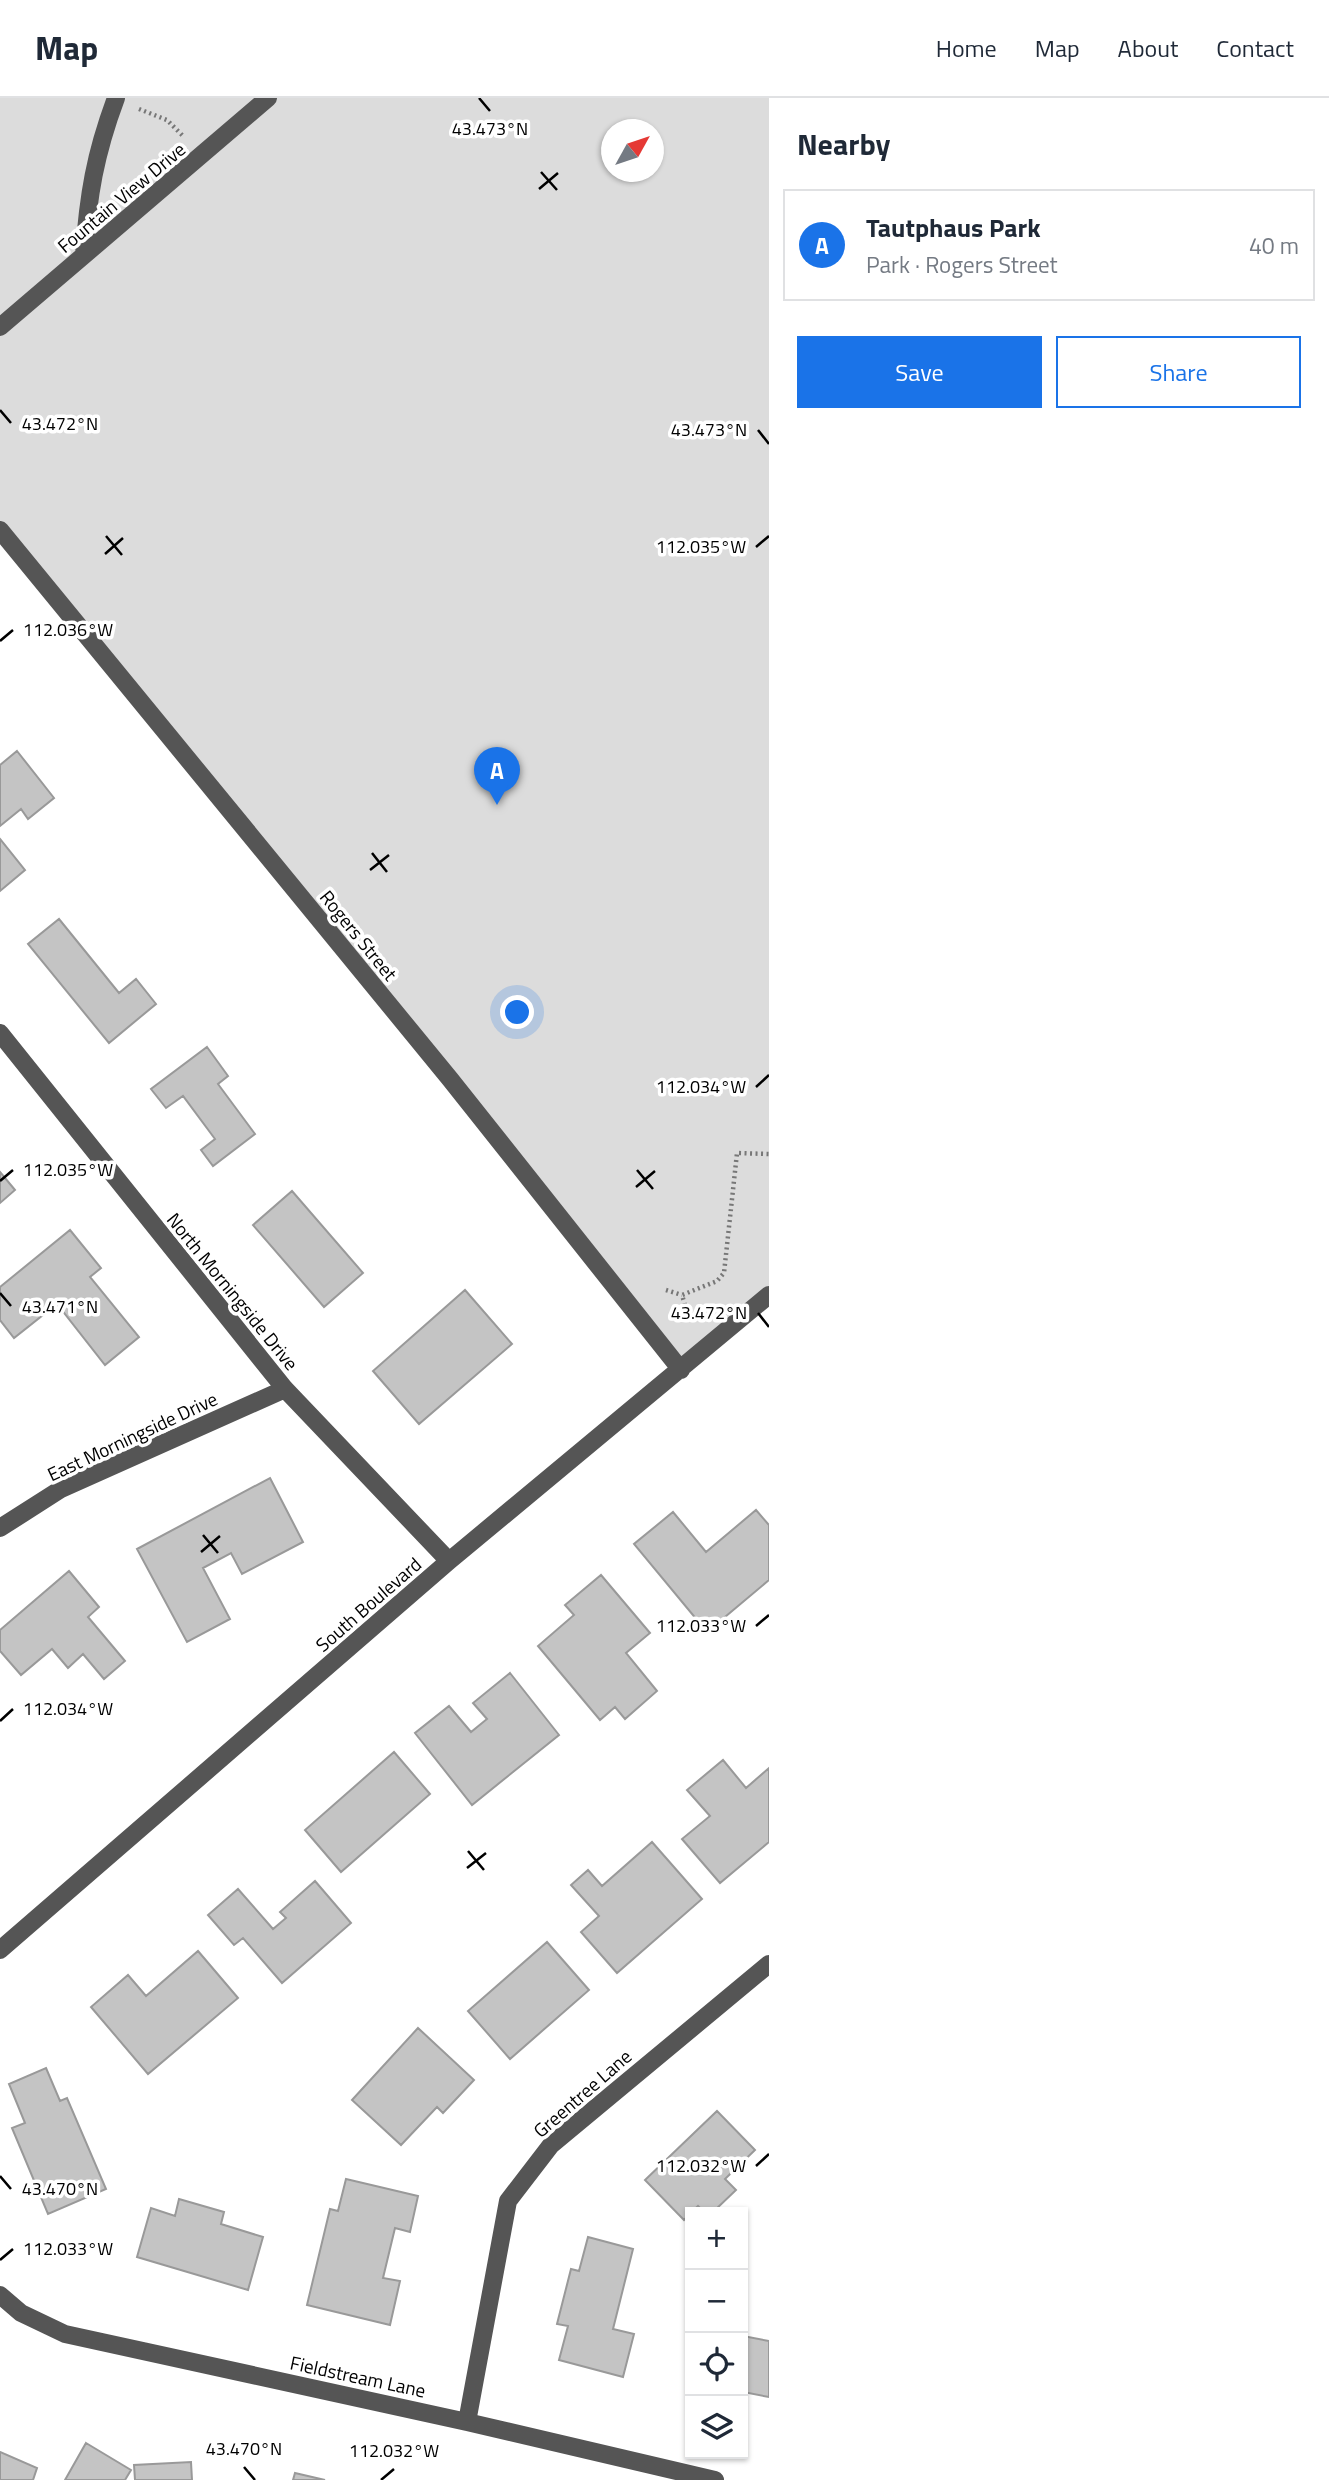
<!DOCTYPE html>
<html lang="en">
<head>
<meta charset="utf-8">
<style>
  :root { --surface:#fff; --page:#f6f6f7; --text:#1f2937; --muted:#747a83; --line:#e0e1e3; --accent:#1a73e8 }
  body { margin:0; font-family:"Titillium Web",sans-serif; background:var(--page); color:var(--text) }
  .controls { position:absolute; right:21px; bottom:21px; display:grid; overflow:hidden; border-radius:0px; box-shadow:0 2px 5px #0004 }
  .controls button { width:63px; height:63px; display:grid; place-items:center; padding:0; border:0; border-bottom:2px solid var(--line); background:var(--surface); color:var(--text); font:35px sans-serif }
  .compass { position:absolute; left:601px; top:21px; width:63px; height:63px; border-radius:50%; background:var(--surface); box-shadow:0 2px 5px #0004; rotate:50deg }
  .you { position:absolute; left:518px; top:915px; width:24px; height:24px; margin:-18px; border:5px solid #fff; border-radius:50%; background:#1a73e8; box-shadow:0 0 0 10px #1a73e833 }
  .badge { display:grid; place-items:center; width:46px; height:46px; border-radius:50%; background:var(--accent); color:#fff; font-size:23px; font-weight:700 }
  .pin { position:absolute; translate:-50% -58px; filter:drop-shadow(0 2px 4px #0008) }
  .pin::after { content:''; position:absolute; top:37px; width:24px; height:21px; background:inherit; clip-path:polygon(0 0,100% 0,50% 100%) }
  .list { margin:0; padding:0; list-style:none }
  h2 { display:flex; justify-content:space-between; align-items:center; height:91px; margin:0; padding:0 28px; font-size:30px }
  h2 small { font-size:23px; font-weight:400; color:var(--muted) }
  .list li { display:grid; grid-template-columns:46px 1fr auto; gap:21px; align-items:center; box-sizing:border-box; height:112px; margin:0 14px 14px; padding:0 14px; border:2px solid var(--line); border-radius:0px }
  .list b { display:block; font-size:26px; white-space:nowrap }
  .list p { margin:0; font-size:23px; white-space:nowrap; color:var(--muted) }
  .list em { font-size:23px; font-style:normal; color:var(--muted) }
  .actions { display:flex; gap:14px; padding:21px 28px }
  .actions a { flex:1; padding:16px 0; border:2px solid var(--accent); border-radius:0px; text-align:center; font-size:24px; color:var(--accent) }
  .actions .main { background:var(--accent); color:#fff }
  .icon { flex:none; width:38px; height:38px; fill:none; stroke:currentColor; stroke-width:2; stroke-linecap:round; stroke-linejoin:round }
  .map { position:relative; flex:none; width:769px; height:2382px; overflow:hidden }
  header { display:flex; align-items:center; gap:42px; box-sizing:border-box; height:98px; padding:0 35px; background:var(--surface); border-bottom:2px solid var(--line) }
  header strong { font-size:33px }
  nav { display:flex; gap:38px; margin-inline-start:auto; font-size:24px }
  main { display:flex }
  aside { flex:1; background:var(--surface) }
  .map>svg:first-child { display:block }
</style>
</head>
<body>
<header>
<strong>Map</strong>
<nav><a>Home</a><a>Map</a><a>About</a><a>Contact</a></nav>
</header>
<main>
<div class="map">
<svg width="769" height="2382" viewBox="0 0 769 2382">
  <rect width="100%" height="100%" fill="#fff"/>
  <path fill="#dcdcdc" fill-rule="evenodd" d="M0 0H769V1197L681 1272 0 432ZM612 32H654V74H612Z"/>
  <path fill="#c4c4c4" stroke="#999" stroke-width="2" d="M17 653 54 700 28 721 21 711 0 728V667Z
    M0 741 25 772 0 793Z
    M59 821 119 895 136 881 156 906 109 945 28 846Z
    M207 949 228 978 218 986 255 1036 213 1068 201 1052 215 1041 183 998 166 1010 151 991Z
    M0 1074 15 1092 0 1105Z
    M292 1093 363 1175 324 1209 253 1127Z
    M70 1132 101 1170 90 1179 139 1239 105 1267 57 1206 14 1240 0 1222V1189Z
    M465 1192 512 1246 419 1326 373 1273Z
    M270 1380 303 1444 242 1476 231 1455 203 1470 230 1521 187 1544 137 1451Z
    M756 1412 769 1427V1482L707 1534 634 1446 673 1414 706 1454Z
    M69 1473 99 1509 88 1519 125 1563 104 1581 83 1556 68 1570 52 1551 21 1577 0 1553V1532Z
    M601 1477 650 1535 626 1555 657 1593 625 1621 615 1609 600 1622 538 1548 574 1517 565 1507Z
    M510 1575 559 1637 472 1707 415 1635 449 1608 471 1634 487 1621 473 1605Z
    M394 1654 430 1696 341 1774 305 1732Z
    M723 1662 746 1690 769 1670V1744L720 1785 682 1741 710 1718 687 1692Z
    M652 1744 702 1801 617 1875 581 1834 599 1818 571 1787 588 1772 602 1788Z
    M315 1783 351 1825 282 1885 243 1840 234 1847 208 1817 238 1791 273 1831 286 1820 280 1814Z
    M547 1844 589 1892 510 1961 468 1913Z
    M198 1853 238 1900 148 1976 91 1909 128 1877 146 1898Z
    M418 1930 474 1982 443 2015 437 2009 401 2047 352 2002Z
    M46 1970 60 2003 67 2000 106 2091 48 2116 12 2030 25 2025 9 1986Z
    M717 2013 755 2052 725 2081 736 2092 713 2114H704L698 2108 684 2122 645 2082Z
    M346 2081 418 2098 410 2134 395 2130 383 2180 400 2183 390 2227 307 2207 330 2111 338 2113Z
    M179 2101 224 2114 221 2126 263 2139 248 2192 137 2159 151 2110 175 2118Z
    M588 2139 633 2151 613 2231 634 2236 623 2279 559 2262 568 2228 557 2226 571 2171 579 2173Z
    M743 2238 769 2243V2299L743 2294Z
    M86 2345 131 2372 125 2382H65Z
    M0 2354 37 2370 33 2382H0Z
    M191 2364 192 2382H135L134 2367Z
    M295 2375 325 2382H293Z"/>
  <g fill="none" stroke-linecap="round" stroke-linejoin="round">
    <path stroke="#777" stroke-width="4.5" stroke-dasharray="2 3.5" stroke-linecap="butt" d="M139 11 167 22 184 39
      M666 1192 682 1197
      M685 1207 682 1197 717 1183 724 1175 737 1055 769 1056"/>
    <path stroke="#555" stroke-width="18" d="M84 157C88 98 95 56 116 0
      M0 229 268 0
      M0 432 450 981 681 1272
      M0 935 285 1291 449 1463
      M0 1430 61 1391 285 1291
      M0 1852 449 1463 769 1197
      M0 2197 21 2215 65 2236 467 2324 715 2382
      M467 2324 508 2103 551 2047 769 1866"/>
  </g>
  <path fill="none" stroke="#000" stroke-width="2.5" d="M479 0 490 13M541 74 557 92M539 91 558 75M0 312 11 325M758 332 769 346M106 438 122 457M756 449 769 438M105 456 123 440M0 543 13 532M372 755 387 774M370 772 389 757M756 989 769 977M637 1072 653 1091M0 1083 13 1072M636 1089 655 1073M0 1195 11 1208M758 1215 769 1229M203 1437 218 1455M201 1454 220 1438M756 1528 769 1517M0 1623 13 1611M468 1753 484 1772M467 1770 486 1755M756 2068 769 2056M0 2078 11 2091M0 2162 13 2151M244 2369 255 2382M381 2382 394 2371"/>
  <g text-anchor="middle" dominant-baseline="central" stroke-width="7" stroke-linejoin="round" paint-order="stroke">
    <g font-size="19" fill="#000" stroke="#fff">
      <text transform="translate(121 99) rotate(-40)">Fountain View Drive</text>
      <text transform="translate(359 837) rotate(51)">Rogers Street</text>
      <text transform="translate(233 1193) rotate(51)">North Morningside Drive</text>
      <text transform="translate(132 1338) rotate(-25)">East Morningside Drive</text>
      <text transform="translate(368 1506) rotate(-41)">South Boulevard</text>
      <text transform="translate(582 1995) rotate(-41)">Greentree Lane</text>
      <text transform="translate(358 2278) rotate(12)">Fieldstream Lane</text>
    </g>
  </g>
  <g font-size="18" text-anchor="middle" fill="#000" stroke="#fff" stroke-width="7" stroke-linejoin="round" paint-order="stroke">
    <text x="490" y="37">43.473°N</text>
    <text x="60" y="332">43.472°N</text>
    <text x="709" y="338">43.473°N</text>
    <text x="701" y="455">112.035°W</text>
    <text x="68" y="538">112.036°W</text>
    <text x="701" y="995">112.034°W</text>
    <text x="68" y="1078">112.035°W</text>
    <text x="60" y="1215">43.471°N</text>
    <text x="709" y="1221">43.472°N</text>
    <text x="701" y="1534">112.033°W</text>
    <text x="68" y="1617">112.034°W</text>
    <text x="701" y="2074">112.032°W</text>
    <text x="60" y="2097">43.470°N</text>
    <text x="68" y="2157">112.033°W</text>
    <text x="244" y="2357">43.470°N</text>
    <text x="394" y="2359">112.032°W</text>
  </g>
</svg>
<div class="controls">
<button>+</button>
<button>−</button>
<button><svg class="icon" aria-label="locate" viewBox="0 0 24 24"><circle cx="12" cy="12" r="6"/><path d="M12 2v4M12 18v4M2 12h4M18 12h4"/></svg></button>
<button><svg class="icon" aria-label="layers" viewBox="0 0 24 24"><path d="M12 4l9 5-9 5-9-5zM3 14l9 5 9-5"/></svg></button>
</div>
<svg class="compass" viewBox="-18 -18 36 36"><path d="M0-13l5 13h-10z" fill="#e53935"/><path d="M0 13l5-13h-10z" fill="#747a83"/></svg>
<div class="you"></div>
<div class="pin badge" style="left:497px;top:707px">A</div>
</div>
<aside>
<h2>Nearby<small></small></h2>
<ul class="list">
<li><span class="badge">A</span><div><b>Tautphaus Park</b><p>Park · Rogers Street</p></div><em>40 m</em></li>
</ul>
<div class="actions"><a class="main">Save</a><a>Share</a></div>
</aside>
</main>
</body>
</html>
